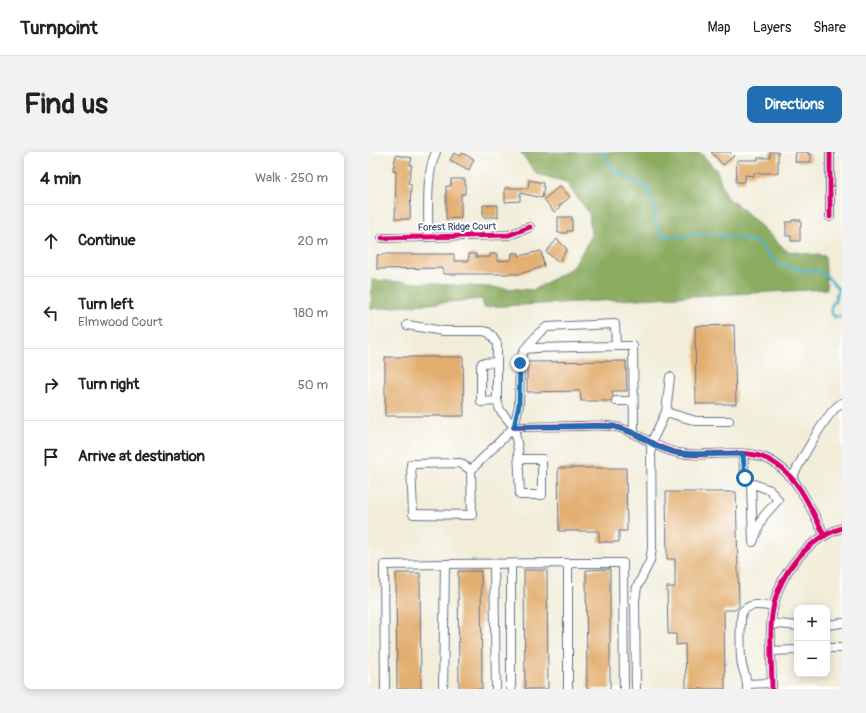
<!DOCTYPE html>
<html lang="en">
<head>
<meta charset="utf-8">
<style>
  :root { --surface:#fff; --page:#f2f2f2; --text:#202124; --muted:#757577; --line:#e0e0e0; --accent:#1f6fb2 }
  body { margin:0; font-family:Pangolin,sans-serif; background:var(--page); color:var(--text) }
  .controls { position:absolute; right:12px; bottom:12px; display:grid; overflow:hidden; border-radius:8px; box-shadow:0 2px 10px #0003 }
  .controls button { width:36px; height:36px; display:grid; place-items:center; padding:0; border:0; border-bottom:1px solid var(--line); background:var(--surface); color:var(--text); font:20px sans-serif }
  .stop { position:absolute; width:12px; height:12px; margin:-9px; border:3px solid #1f6fb2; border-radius:50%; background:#fff }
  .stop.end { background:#1f6fb2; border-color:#fff; box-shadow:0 1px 4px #0008 }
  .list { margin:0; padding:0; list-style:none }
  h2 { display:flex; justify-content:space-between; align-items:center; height:52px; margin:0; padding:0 16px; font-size:17px }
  h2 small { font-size:13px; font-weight:400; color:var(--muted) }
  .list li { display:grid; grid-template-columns:26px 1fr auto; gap:12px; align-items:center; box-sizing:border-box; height:72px; padding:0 16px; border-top:1px solid var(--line) }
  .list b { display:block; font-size:15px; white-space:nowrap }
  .list p { margin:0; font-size:13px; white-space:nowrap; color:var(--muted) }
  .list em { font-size:13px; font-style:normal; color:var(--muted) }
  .icon { flex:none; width:22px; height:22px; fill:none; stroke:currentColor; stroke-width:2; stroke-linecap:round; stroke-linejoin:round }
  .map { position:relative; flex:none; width:474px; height:537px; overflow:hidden; border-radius:8px }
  header { display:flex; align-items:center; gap:24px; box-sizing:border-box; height:56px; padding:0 20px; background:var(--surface); border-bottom:1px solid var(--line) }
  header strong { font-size:19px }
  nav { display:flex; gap:22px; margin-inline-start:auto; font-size:14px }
  .intro { display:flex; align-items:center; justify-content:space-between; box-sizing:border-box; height:96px; padding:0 24px }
  h1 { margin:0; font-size:28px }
  .button { padding:10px 18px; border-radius:8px; background:var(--accent); color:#fff; font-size:14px; font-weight:700 }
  main { display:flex; gap:24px; padding:0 24px }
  aside { flex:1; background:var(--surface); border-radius:8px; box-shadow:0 2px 10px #0003 }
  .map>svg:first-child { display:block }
</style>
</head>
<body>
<header>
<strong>Turnpoint</strong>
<nav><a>Map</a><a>Layers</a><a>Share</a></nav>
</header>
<div class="intro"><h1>Find us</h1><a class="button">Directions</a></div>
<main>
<aside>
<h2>4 min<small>Walk · 250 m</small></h2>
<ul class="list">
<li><svg class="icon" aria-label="ahead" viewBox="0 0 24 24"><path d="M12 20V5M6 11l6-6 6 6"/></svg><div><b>Continue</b></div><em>20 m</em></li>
<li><svg class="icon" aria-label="left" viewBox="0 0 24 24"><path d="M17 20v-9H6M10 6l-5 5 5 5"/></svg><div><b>Turn left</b><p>Elmwood Court</p></div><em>180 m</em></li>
<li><svg class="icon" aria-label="right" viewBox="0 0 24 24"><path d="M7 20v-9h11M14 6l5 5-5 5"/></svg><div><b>Turn right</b></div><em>50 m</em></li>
<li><svg class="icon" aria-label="arrive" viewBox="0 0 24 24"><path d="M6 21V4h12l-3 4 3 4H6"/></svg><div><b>Arrive at destination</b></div></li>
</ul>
</aside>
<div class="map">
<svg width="474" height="537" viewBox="0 0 474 537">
  <rect width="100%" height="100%" fill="#fff"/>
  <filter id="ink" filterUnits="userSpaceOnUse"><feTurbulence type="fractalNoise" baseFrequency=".025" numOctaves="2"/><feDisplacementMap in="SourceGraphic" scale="8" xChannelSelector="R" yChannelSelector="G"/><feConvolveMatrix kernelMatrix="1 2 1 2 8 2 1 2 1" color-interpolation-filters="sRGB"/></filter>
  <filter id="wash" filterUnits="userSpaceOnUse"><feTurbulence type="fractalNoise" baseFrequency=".012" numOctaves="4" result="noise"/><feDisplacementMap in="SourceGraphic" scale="16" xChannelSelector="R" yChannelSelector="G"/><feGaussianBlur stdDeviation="0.9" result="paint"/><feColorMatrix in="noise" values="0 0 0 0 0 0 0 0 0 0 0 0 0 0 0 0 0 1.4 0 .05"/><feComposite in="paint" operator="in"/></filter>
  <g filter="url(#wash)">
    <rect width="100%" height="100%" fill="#f1edd9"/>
    <path fill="#8cac60" stroke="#546e5f" d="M152 0H332L349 19 358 45 376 58 419 99 457 104 459 137 116 155 114 147 3 157 4 128 166 138 205 115 223 85 221 61 198 30 169 22Z"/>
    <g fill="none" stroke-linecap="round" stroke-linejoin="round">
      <path stroke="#4eb4cd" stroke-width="2.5" d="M235 0 248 20 273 32 280 37 287 57 288 74 292 81 297 85 338 82 371 86 391 91 400 102 410 111 432 118 450 119 458 123 470 137 467 149 463 154 464 162 467 165 474 164"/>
    </g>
    <g id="blocks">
      <path fill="#e2ae6f" d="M343 0H362L366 4 355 13Z
        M402 0H410V21H386V24L377 23V30H368L369 8H390V6H402Z
        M428 0H440V2H443V10H427Z
        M86 1 93 4 94 1 106 7 101 18 82 8Z
        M28 3 44 6 42 13H44L40 32H43L42 67H27L28 19 25 18Z
        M83 27H97V42H93V66L78 67V34H83Z
        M161 28 175 31V35H176L174 46 152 41V49L137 50V36H160Z
        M192 34 202 45 191 54 192 56 186 60 176 47Z
        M115 53H130V65H115Z
        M190 65H204V79H199V81H190Z
        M424 68H433V75H432V89H423V84H418V70H424Z
        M189 87 199 97 191 110 178 100Z
        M173 99 176 114 152 122H75V116L9 117V103H15V102H86V109H100L101 102H108V105H122V102H129V109L143 108 144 101H151V104Z
        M366 173 368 252H328L327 174Z
        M17 205H95L96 264H17Z
        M258 209 259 239H244L245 245 243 249H213L212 239 159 240V210Z
        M190 316H258L259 379H251V390H231V379H191Z
        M298 340H368L371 454 367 458H356L357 537H318L317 492 308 493V482H300L299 435H307V407H299Z
        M242 417V537H219L218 418Z
        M156 418H179L180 537H157Z
        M90 419H113L114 537H91Z
        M28 421H52L53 537H29Z"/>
    </g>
  </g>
  <g filter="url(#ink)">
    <use href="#blocks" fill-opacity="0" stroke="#667289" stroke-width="1"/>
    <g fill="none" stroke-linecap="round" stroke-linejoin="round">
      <defs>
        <path id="minor" d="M462 65V0
          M60 85C61 59 57 24 68 0
          M14 86 141 83 162 75
          M39 173 75 179H115L120 180 124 184 129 192V249L132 258 146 275
          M248 194H265L266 281
          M129 210 114 211 113 213V250L129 249
          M248 249H265
          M298 260 328 269H361
          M146 275C167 275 188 274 210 274 224 274 238 272 252 276 273 282 288 297 310 301 342 307 380 292 408 312 433 329 443 358 457 384
          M375 302 377 326 383 331 385 390 395 365 410 348 402 338 383 331
          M151 307H174V343H152L150 297 146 275 151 253 152 207 157 197 168 196 248 194 247 172 179 175 171 181 157 197
          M103 318 104 363 45 362 43 312 92 311 103 318 146 275
          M424 326C432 310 460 257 474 251
          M200 411H255L256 537
          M126 412 128 537
          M143 412V537
          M403 471 429 474
          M459 473 474 471
          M459 496H474
          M403 499 429 498
          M379 532 404 531
          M17 537 16 413 77 412
          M75 537 77 412 200 411V537
          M268 537 267 448 269 435 282 409 284 396 283 291 298 260 302 225
          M379 537C380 528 376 522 374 513 372 504 372 469 374 460 383 450 394 453 405 455
          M404 537C404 513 401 487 404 463 409 424 437 388 474 376"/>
      </defs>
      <use href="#minor" stroke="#667289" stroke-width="10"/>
      <use href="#minor" stroke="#fff" stroke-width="8"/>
      <defs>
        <path id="cycleway" d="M462 65V0
          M14 86 141 83 162 75
          M146 275C167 275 188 274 210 274 224 274 238 272 252 276 273 282 288 297 310 301 342 307 380 292 408 312 433 329 443 358 457 384
          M404 537C404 513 401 487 404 463 409 424 437 388 474 376"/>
      </defs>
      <use href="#cycleway" stroke="#fff" stroke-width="8"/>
      <use href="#cycleway" stroke="#d6006c" stroke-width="5"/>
    </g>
  </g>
  <g fill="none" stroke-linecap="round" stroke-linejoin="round" filter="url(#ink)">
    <path stroke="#1f6fb2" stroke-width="5" d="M152 211 151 253 146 275 244 274 266 281 290 295 308 301 320 302H375L377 326"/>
  </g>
  <g text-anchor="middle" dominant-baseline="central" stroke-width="4" stroke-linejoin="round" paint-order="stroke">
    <g font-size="10" fill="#1b2f5e" stroke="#fff">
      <text transform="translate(89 75) rotate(-1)">Forest Ridge Court</text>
    </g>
  </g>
</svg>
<div class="controls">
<button>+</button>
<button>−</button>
</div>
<div class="stop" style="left:377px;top:326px"></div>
<div class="stop end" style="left:152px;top:211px"></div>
</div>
</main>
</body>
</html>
